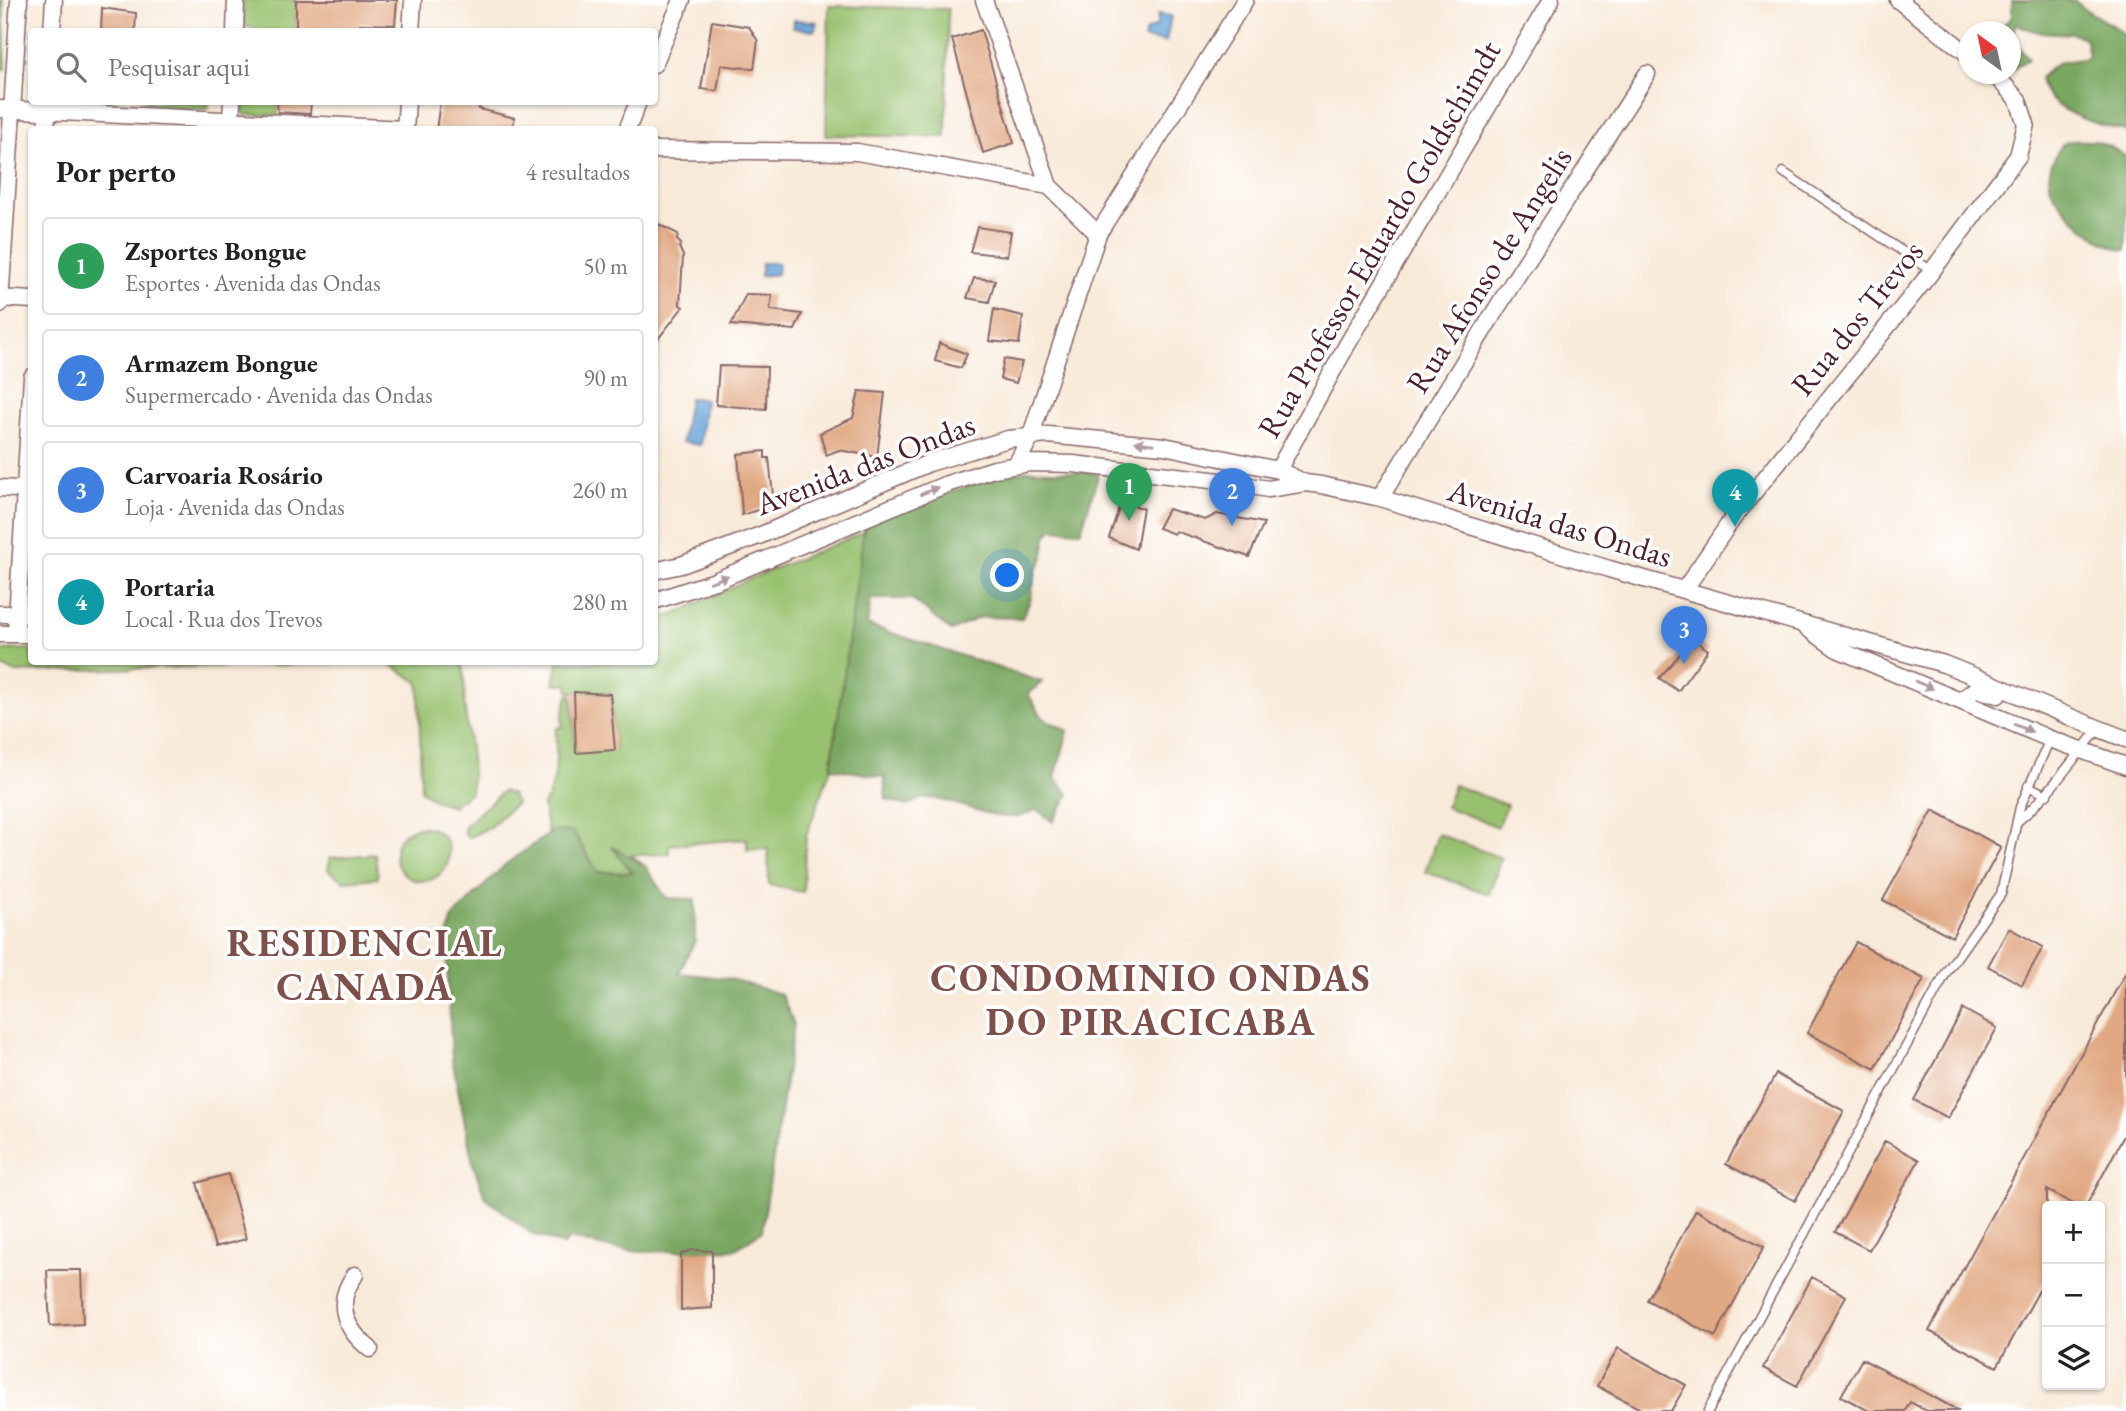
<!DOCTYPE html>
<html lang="pt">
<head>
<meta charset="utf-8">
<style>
  :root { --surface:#fff; --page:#f6f6f6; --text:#222; --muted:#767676; --line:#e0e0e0; --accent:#7c3aed }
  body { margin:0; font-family:"EB Garamond",serif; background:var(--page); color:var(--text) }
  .controls { position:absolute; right:21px; bottom:21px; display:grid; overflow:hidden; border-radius:7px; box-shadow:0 2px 5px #0004 }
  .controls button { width:63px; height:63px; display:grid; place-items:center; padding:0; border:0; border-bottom:2px solid var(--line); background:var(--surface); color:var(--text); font:35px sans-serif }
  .compass { position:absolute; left:1958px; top:21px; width:63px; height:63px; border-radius:50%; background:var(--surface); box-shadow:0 2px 5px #0004; rotate:327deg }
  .you { position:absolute; left:1008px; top:576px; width:24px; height:24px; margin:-18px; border:5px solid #fff; border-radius:50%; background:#1a73e8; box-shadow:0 0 0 10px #1a73e833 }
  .badge { display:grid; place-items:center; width:46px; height:46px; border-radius:50%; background:var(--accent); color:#fff; font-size:23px; font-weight:700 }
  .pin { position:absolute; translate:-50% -58px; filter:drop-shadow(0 2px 4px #0008) }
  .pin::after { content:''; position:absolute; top:37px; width:24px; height:21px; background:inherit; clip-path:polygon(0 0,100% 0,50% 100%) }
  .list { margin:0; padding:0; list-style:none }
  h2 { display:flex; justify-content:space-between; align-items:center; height:91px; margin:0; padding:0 28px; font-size:30px }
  h2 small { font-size:23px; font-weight:400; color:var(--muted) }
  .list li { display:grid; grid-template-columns:46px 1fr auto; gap:21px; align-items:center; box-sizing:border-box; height:98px; margin:0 14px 14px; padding:0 14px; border:2px solid var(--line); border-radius:7px }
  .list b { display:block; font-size:26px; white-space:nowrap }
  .list p { margin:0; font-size:23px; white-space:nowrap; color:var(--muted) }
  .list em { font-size:23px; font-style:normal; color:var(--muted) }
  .icon { flex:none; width:38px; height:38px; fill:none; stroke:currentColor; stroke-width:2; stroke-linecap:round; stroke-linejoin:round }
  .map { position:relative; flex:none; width:2126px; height:1411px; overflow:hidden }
  .search { position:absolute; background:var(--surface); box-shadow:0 2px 5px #0004; left:28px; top:28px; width:630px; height:77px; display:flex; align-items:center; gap:18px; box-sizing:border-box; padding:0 24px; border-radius:7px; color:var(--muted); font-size:26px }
  .panel { position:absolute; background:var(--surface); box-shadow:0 2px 5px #0004; left:28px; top:126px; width:630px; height:539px; border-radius:7px }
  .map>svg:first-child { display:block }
</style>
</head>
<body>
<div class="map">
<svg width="2126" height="1411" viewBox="0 0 2126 1411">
  <rect width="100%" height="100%" fill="#fff"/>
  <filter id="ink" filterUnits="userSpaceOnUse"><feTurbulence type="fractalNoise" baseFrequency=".0143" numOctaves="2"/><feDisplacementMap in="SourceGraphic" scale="14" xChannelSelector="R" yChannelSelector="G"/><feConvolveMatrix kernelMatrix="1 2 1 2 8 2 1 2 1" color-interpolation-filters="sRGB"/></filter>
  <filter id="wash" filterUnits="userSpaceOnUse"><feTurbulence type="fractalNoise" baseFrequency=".00686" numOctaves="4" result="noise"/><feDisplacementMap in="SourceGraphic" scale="28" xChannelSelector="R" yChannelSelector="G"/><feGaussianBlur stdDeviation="1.57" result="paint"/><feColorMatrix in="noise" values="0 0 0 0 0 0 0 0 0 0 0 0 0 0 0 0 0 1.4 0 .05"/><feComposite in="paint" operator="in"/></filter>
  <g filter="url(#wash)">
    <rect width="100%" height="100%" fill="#f8ead9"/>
    <path fill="#97c16e" stroke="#70704c" stroke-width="2" d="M243 0H296V31H254L253 27H243Z
      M829 6 948 9 946 137 826 135Z
      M145 102H209L208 109H144Z
      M244 102H277L278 115H243Z
      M864 532 831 768 806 836 803 892 769 885 768 849 747 850V839L669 845V854L631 855 647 868 613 848 634 874 597 872 574 833 548 834 543 805C559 784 556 754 556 729L563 726 562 718 568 695H572L576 752 615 749 610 694 570 692 567 684H554L558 662H654L655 619 671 616 747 580Z
      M31 649 32 662H365L14 672 0 665V650Z
      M387 662H461C467 678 463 693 465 710 468 738 474 764 471 792L452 806 434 800 421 790 419 683Z
      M1454 785 1507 805 1498 827 1446 807Z
      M503 791 511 794 516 803 490 827 468 838 464 833 465 826Z
      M395 854a27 27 0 1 1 54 0a27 27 0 1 1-54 0Z
      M1438 834 1501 858 1489 894 1425 872Z
      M375 854 378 878 344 881 328 870 330 858Z"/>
    <path fill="#79a761" stroke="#626346" stroke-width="2" d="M0 0H3L6 69 0 68Z
      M2012 0H2074C2089 16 2111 21 2126 36V131C2098 125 2045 112 2040 78L2057 63 2081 59 2084 61 2089 56 2086 39C2067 27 2042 40 2016 23 2009 38 2020 47 2028 59L2011 70 2010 32 1997 31 2012 17Z
      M2095 141 2111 147 2126 157V250C2103 250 2056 207 2050 185 2048 176 2050 167 2054 159 2056 153 2061 145 2067 142 2075 140 2087 141 2095 141Z
      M1029 470 1099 473 1081 531 1052 529 1046 536 1043 558 1036 571 1030 601 1022 618 980 617 951 631 912 599H871L867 625 1042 682 1028 694 1043 718 1068 731 1055 778 1069 794 1053 822 1036 809C1007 832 959 798 927 798 921 798 912 803 907 806L886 799 884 777 831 768 865 523 987 479Z
      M553 831 573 832 598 872 633 873 611 846 645 866 666 898 695 899V941L679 973 730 979 781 994 794 1024 762 1231 736 1249 639 1252 604 1247 570 1238 564 1245 532 1234 485 1197 473 1164 452 1059 446 942 453 917 506 864Z"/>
    <path fill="#6aa7db" stroke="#5a6383" stroke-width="2" d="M1158 14 1171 16 1166 42 1144 39 1146 31 1157 26Z
      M794 20 817 22 814 31 793 28Z
      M762 263H778L777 274 760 276Z
      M689 398 705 399 700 445 682 442Z"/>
    <g id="blocks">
      <path fill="#e1a983" d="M296 0H397L395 25 360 24V32H296Z
        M102 8 136 13 135 32H101Z
        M712 21 749 27 758 41 754 69 721 65 717 91 701 89Z
        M981 30 1014 143 983 153 952 39Z
        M277 102H311L310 114 278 112Z
        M440 102H478L479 109 515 118 511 130H436Z
        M654 222 678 234 677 240 681 244 679 247 683 256 680 305 683 307 654 344Z
        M977 227 1011 232 1007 256 970 252Z
        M974 278 995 280 989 302 967 298Z
        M746 294 772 295 770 310 802 314 795 330 731 325Z
        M994 309 1023 316 1019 344 989 341Z
        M939 343 967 354 961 368 935 361Z
        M1004 359 1022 362 1016 383 1000 379Z
        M719 366 767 367 766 409 716 405Z
        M859 391 885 393 877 457 839 450 826 455 820 433 853 418Z
        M765 451V458H769L774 505 742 515 738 454Z
        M1125 500H1134L1135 506 1143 508 1136 549 1109 538 1121 502Z
        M1168 509 1205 520 1217 514 1264 523 1249 557 1175 531 1174 534 1158 528Z
        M1693 639 1708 650 1678 691 1659 678Z
        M574 692 610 694 615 750 576 753Z
        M1933 810 2001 847 1952 937 1883 900Z
        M2009 928 2043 947 2022 985 1988 966Z
        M1856 942 1924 979 1875 1069 1807 1033Z
        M2126 972V1132L2086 1206H2077L2047 1190V1276L1997 1367 1929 1331Z
        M1963 1009 1997 1028 1948 1118 1914 1100Z
        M1776 1074 1844 1111 1795 1201 1726 1164Z
        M1885 1141 1919 1160 1869 1250 1835 1232Z
        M228 1174 246 1239 215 1247 197 1183Z
        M1696 1210 1764 1247 1715 1337 1647 1300Z
        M692 1250 712 1251V1308L681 1310V1254Z
        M47 1270H81L83 1324 50 1326Z
        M1812 1277 1846 1296 1797 1386 1763 1368Z
        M1618 1348 1686 1385 1671 1411H1644L1597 1386Z
        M1862 1359 1930 1395 1959 1411H1927L1910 1402 1905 1411H1869L1841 1396Z"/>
    </g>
  </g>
  <g filter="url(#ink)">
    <use href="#blocks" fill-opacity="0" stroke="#876668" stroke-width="2"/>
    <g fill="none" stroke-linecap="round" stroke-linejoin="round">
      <defs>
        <path id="lane" d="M1783 172 1932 271
          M2028 786 2047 795
          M2017 822C2050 795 2071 760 2099 729
          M1708 1411 1947 971 2001 894 2020 807 2050 739"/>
        <path id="street" d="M984 0 1049 186 1098 234
          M1898 0 1968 54
          M52 32 54 0
          M235 32 236 0
          M411 32 413 0
          M654 64 682 0
          M0 109 405 129
          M231 120 232 102
          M46 130 48 102
          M405 130 407 102
          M627 130 638 102
          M654 150 857 152 1049 186
          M0 298 32 300
          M0 304 19 0
          M1016 465 1030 438 1098 234 1245 0
          M1278 470 1347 345 1551 0
          M0 488 32 490
          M1380 498 1513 282 1647 74
          M654 571 681 565 761 535 929 463 1008 439 1048 435 1164 446 1278 470 1305 483
          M1684 590 1733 518 1932 271 2018 156 2026 124 2018 100 1994 74
          M654 601 715 581 947 484 994 469 1030 463 1073 464 1220 481 1268 489 1305 483 1321 485 1380 498 1609 569 1944 664C2005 688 2064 716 2126 739
          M0 614H32
          M1806 627 1837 649 2050 739 2126 766
          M0 634H32
          M16 634 32 377
          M1960 701 1976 689 1998 695
          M355 1275C334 1303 345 1329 370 1349"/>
      </defs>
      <use href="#lane" stroke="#876668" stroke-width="11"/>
      <use href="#street" stroke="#876668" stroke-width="19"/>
      <use href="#lane" stroke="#fff" stroke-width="8"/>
      <use href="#street" stroke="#fff" stroke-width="16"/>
    </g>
    <defs><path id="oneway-solid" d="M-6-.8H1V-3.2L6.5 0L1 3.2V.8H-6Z" transform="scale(1.75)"/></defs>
    <g fill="#ae9aa0">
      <use href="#oneway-solid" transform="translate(1145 443) rotate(-173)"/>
      <use href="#oneway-solid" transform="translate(929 491) rotate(-23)"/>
      <use href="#oneway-solid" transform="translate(719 579) rotate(-21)"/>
      <use href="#oneway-solid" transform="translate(1924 685) rotate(23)"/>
      <use href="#oneway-solid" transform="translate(2023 728) rotate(23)"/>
    </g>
  </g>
  <g text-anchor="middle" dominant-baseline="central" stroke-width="7" stroke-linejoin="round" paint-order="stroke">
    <g font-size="32" fill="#4a1f2b" stroke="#fff">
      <text transform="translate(1379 239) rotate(-60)">Rua Professor Eduardo Goldschimdt</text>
      <text transform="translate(1489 270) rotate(-58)">Rua Afonso de Angelis</text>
      <text transform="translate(1857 318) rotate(-51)">Rua dos Trevos</text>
      <text transform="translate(865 464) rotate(-21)">Avenida das Ondas</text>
      <text transform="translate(1560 523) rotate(17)">Avenida das Ondas</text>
    </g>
    <g font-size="38" font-weight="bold" letter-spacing="2" fill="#7f4f4a" stroke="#fff">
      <text x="365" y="942">RESIDENCIAL<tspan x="365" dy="44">CANADÁ</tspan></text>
      <text x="1151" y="977">CONDOMINIO ONDAS<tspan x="1151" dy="44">DO PIRACICABA</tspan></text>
    </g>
  </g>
</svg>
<div class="controls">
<button>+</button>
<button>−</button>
<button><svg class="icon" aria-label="layers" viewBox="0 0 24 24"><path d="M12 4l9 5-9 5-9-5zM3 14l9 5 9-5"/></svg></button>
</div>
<svg class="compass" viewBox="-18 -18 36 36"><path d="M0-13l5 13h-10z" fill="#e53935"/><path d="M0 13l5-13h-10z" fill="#767676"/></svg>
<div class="you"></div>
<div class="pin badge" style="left:1129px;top:521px;background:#2e9e5b">1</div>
<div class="pin badge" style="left:1232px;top:526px;background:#3f7fe0">2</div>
<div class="pin badge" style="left:1684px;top:664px;background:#3f7fe0">3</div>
<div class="pin badge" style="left:1735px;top:527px;background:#0f9aa8">4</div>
<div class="search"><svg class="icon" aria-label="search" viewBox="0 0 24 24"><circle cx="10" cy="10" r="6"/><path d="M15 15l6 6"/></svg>Pesquisar aqui</div>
<section class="panel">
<h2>Por perto<small>4 resultados</small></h2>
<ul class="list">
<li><span class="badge" style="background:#2e9e5b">1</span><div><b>Zsportes Bongue</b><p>Esportes · Avenida das Ondas</p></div><em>50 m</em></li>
<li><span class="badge" style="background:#3f7fe0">2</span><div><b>Armazem Bongue</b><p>Supermercado · Avenida das Ondas</p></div><em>90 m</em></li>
<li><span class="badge" style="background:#3f7fe0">3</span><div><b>Carvoaria Rosário</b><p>Loja · Avenida das Ondas</p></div><em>260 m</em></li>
<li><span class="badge" style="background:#0f9aa8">4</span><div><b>Portaria</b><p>Local · Rua dos Trevos</p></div><em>280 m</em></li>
</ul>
</section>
</div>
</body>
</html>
